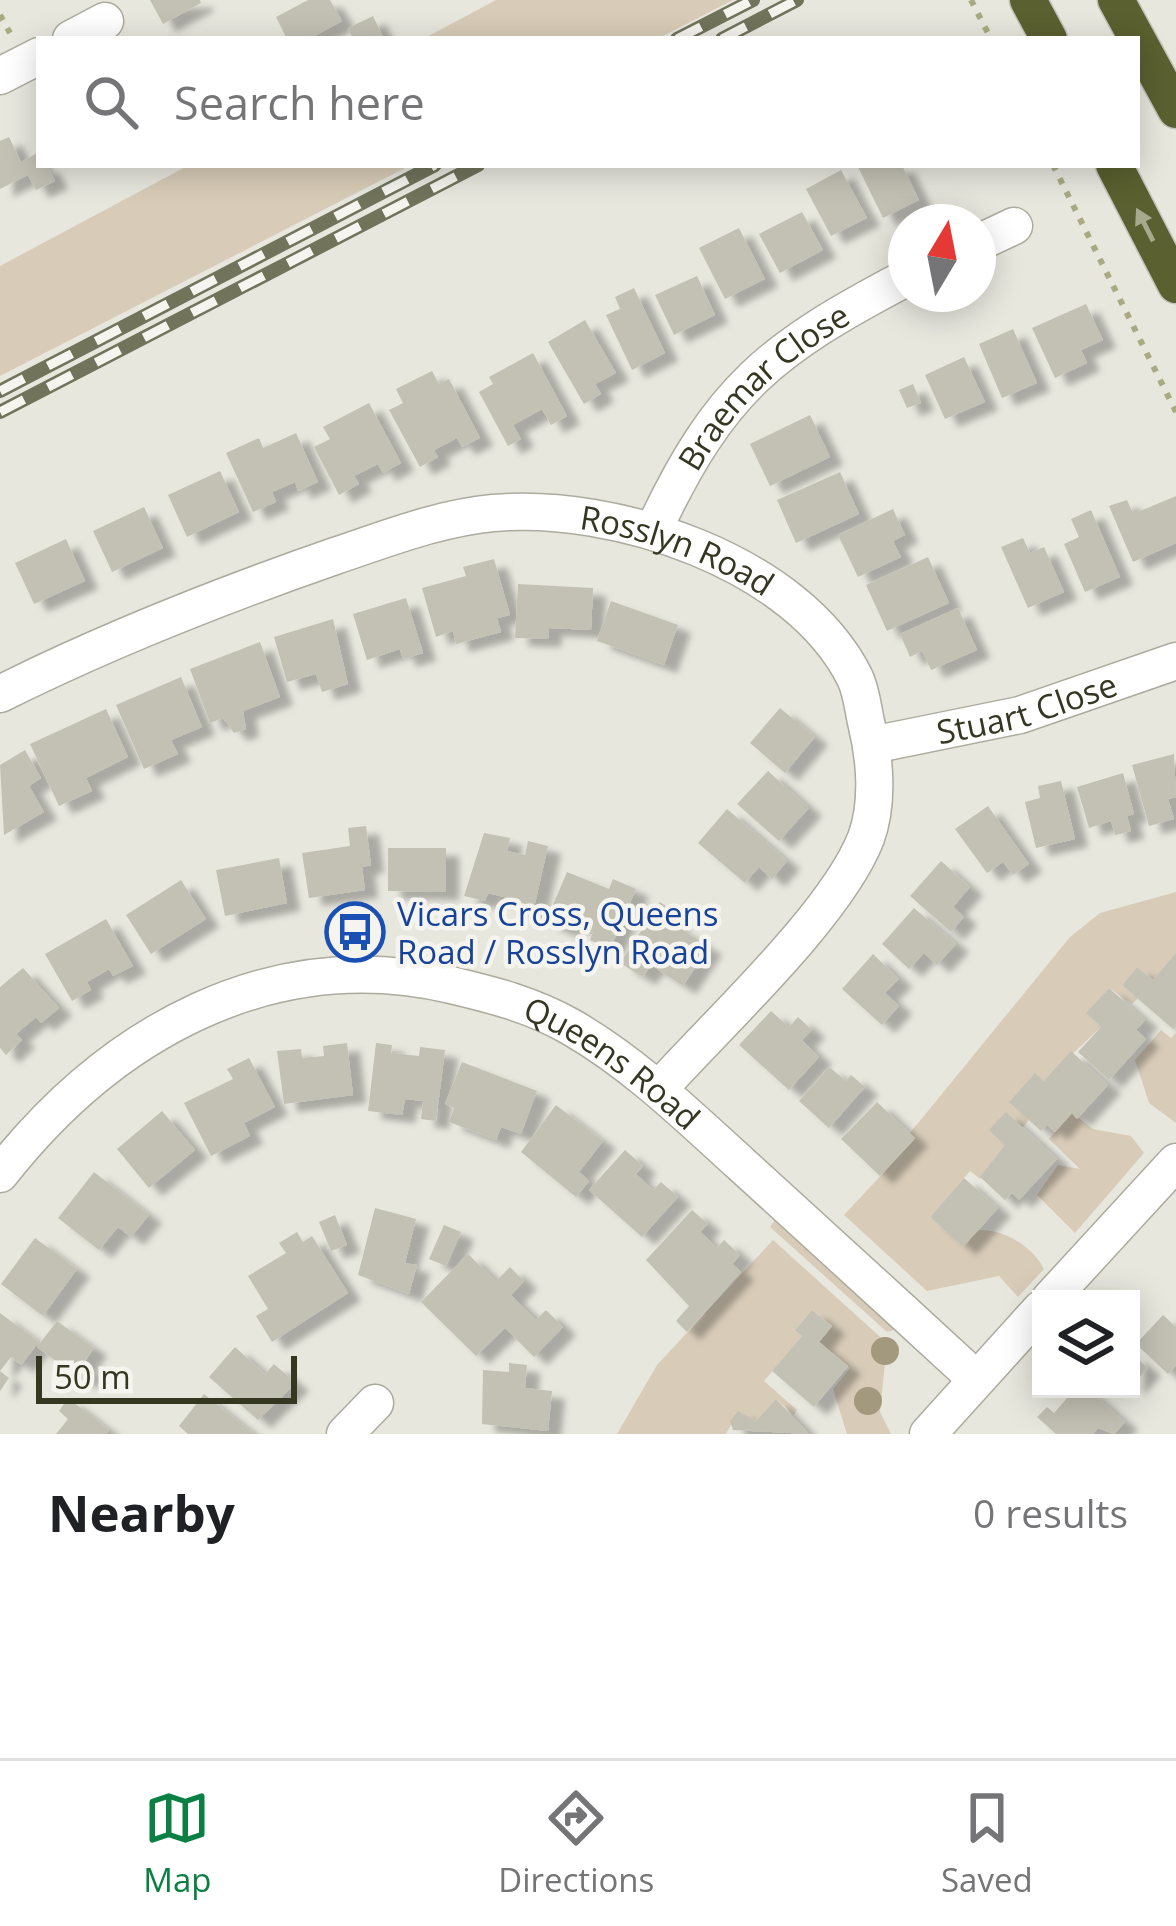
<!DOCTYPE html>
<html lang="en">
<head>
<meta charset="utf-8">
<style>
  :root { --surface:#fff; --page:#f2f2f2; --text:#202124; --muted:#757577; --line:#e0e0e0; --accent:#0b8043 }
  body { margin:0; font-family:"Open Sans",sans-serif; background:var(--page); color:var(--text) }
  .controls { position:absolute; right:36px; bottom:36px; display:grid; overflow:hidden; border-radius:0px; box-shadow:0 6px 30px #0003 }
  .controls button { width:108px; height:108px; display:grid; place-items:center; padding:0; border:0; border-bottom:3px solid var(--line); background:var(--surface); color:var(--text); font:60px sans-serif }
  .compass { position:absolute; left:888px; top:204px; width:108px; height:108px; border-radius:50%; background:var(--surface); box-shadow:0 6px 30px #0003; rotate:10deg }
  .scale { position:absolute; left:36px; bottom:30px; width:261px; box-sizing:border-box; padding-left:12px; border:6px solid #353721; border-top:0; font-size:33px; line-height:42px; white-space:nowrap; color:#353721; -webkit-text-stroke:9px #f6f4ee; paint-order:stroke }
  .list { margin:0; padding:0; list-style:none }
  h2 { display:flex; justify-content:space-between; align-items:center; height:156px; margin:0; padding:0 48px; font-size:51px }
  h2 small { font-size:39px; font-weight:400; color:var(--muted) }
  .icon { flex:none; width:66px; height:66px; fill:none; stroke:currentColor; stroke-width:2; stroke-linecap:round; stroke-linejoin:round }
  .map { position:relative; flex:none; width:1176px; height:1434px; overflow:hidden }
  .search { position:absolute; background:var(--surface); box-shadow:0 6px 30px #0003; left:36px; right:36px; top:36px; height:132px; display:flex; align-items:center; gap:30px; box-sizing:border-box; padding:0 42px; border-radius:0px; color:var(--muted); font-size:45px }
  .sheet { height:324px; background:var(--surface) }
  nav { display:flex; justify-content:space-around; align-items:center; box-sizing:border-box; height:168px; border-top:3px solid var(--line); background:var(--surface); font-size:33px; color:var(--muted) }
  nav a { display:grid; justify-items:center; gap:6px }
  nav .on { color:var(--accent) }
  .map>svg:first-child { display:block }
</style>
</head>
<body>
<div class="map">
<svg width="1176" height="1434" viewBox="0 0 1176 1434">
  <defs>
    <filter id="shadow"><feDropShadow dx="13" dy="8" stdDeviation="3" flood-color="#0004"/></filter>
  </defs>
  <rect width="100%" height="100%" fill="#e8e7de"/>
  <path fill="#d8ccb8" d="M496 0H733L657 39H423Z
    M189 165H411L0 376V266Z
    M1176 892V957L1153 980 1137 967 1122 985 1138 998 1132 1004 1109 988 1087 1013 1101 1027 1044 1081 1035 1074 1010 1101 1029 1120 980 1179 970 1171 930 1217 963 1246 978 1230C1005 1229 1033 1247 1044 1269L1018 1297 999 1276 927 1291 844 1215 915 1139 910 1133 1070 937 1100 913Z
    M1161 1030 1171 1038 1176 1033V1123L1149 1103 1135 1060Z
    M1072 1113 1093 1129 1131 1136 1144 1153 1075 1233 1037 1195 1058 1165 1080 1169 1049 1139Z
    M777 1217 895 1325 894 1330 887 1332 770 1227Z
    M773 1240 887 1343 880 1412 891 1434H847L833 1389 850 1368 819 1342 832 1326 812 1310 796 1329 802 1336 764 1381 797 1410 794 1415 776 1399 756 1421 738 1412 726 1434H617L657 1365Z"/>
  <path fill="#c3c1b4" filter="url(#shadow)" d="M150 0H200L201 3 163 24Z
    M308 0H330L342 21 309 39H287L276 17Z
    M373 16 384 39H353L348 28Z
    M9 137 21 162 39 152V165H47L55 181 36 190 28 175 0 189V141Z
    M857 165H902L919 200 883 218Z
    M841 170 867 218 831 236 806 189Z
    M802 212 823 250 780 273 759 234Z
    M739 228 765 279 725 299 699 248Z
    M697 276 715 315 674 335 655 295Z
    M634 288 665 353 632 370 606 315 620 309 615 297Z
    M1086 304 1103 340 1081 350 1087 363 1055 378 1032 328Z
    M585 320 616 373 595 384 601 394 584 404 548 342Z
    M1013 329 1037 383 1002 398 979 344Z
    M533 353 567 416 551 425 542 409 513 425 521 439 508 446 479 392 493 384 489 377Z
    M964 357 985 402 945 419 925 375Z
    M432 371 439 384 449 379 480 438 462 447 457 438 434 450 438 457 420 467 389 410 403 403 396 389Z
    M913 384 921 403 907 408 899 390Z
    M369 403 401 463 383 473 378 464 354 476 359 484 339 495 314 447 330 439 323 427Z
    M810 415 830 457 770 486 750 444Z
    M296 433 318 482 298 491 295 482 272 492 276 502 253 512 226 453 259 438 263 448Z
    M220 471 239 512 187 537 168 495Z
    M840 472 859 514 796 543 777 500Z
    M1176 496V543L1133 562 1109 506 1127 500 1133 514Z
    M144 507 163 548 112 572 93 531Z
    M893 509 905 535 893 541 901 557 858 577 838 535Z
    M1091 510 1120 577 1085 592 1064 544 1079 537 1071 519Z
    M1023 538 1030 553 1044 547 1064 592 1028 608 1001 547Z
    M66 539 85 581 34 604 15 563Z
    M928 557 949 603 887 631 866 585Z
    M494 559 510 615 497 618 501 632 456 644 453 631 436 637 422 588 466 576 463 567Z
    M518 584 593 588 591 630 549 628 548 639 515 638Z
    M406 598 423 653 403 659 400 649 367 660 353 614Z
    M611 601 678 625 664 665 597 641Z
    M958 608 977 650 931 670 922 651 910 657 900 634Z
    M333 619 348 684 322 692 316 674 287 682 274 637Z
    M260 642 280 697 243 711 246 729 234 733 223 718 210 723 190 669Z
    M181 677 202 727 171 740 178 754 144 769 116 705Z
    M780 708 815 737 785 773 750 743Z
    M106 709 128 757 86 778 92 791 59 806 30 744Z
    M25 750 41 778 29 786 44 812 4 835 0 765Z
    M1174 754 1176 797 1168 799 1174 819 1149 826 1132 765Z
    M768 771 809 808 779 841 737 804Z
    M1123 773 1134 814 1127 816 1131 831 1115 835 1111 821 1089 828 1077 787Z
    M1061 781 1075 839 1036 848 1025 802 1040 798 1038 786Z
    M988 806 1029 864 1013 875 1003 862 987 873 955 829Z
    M727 809 787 861 772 879 759 867 745 883 698 843Z
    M366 826 371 865 362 867 365 890 309 898 302 853 350 846 348 828Z
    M484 833 510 838 507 851 525 855 528 841 548 846 533 912 511 907 513 899 504 897 488 893 485 901 464 896Z
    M388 848H446V892L388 891Z
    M279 858 287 903 225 916 216 870Z
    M941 861 970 887 953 907 964 917 951 932 910 896Z
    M567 872 609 889 613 879 636 889 610 949 590 940 593 932 569 922 566 930 546 921Z
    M181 880 206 919 151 954 126 915Z
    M660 902 678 914 672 923 709 947 683 986 651 965 643 977 620 963Z
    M914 908 956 944 937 965 924 953 909 969 882 944Z
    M106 919 133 966 113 976 109 969 87 982 91 990 72 1001 45 954Z
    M1176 953V1026L1173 1029 1122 985 1137 967 1153 980Z
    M873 954 899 979 885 993 899 1006 882 1025 842 989Z
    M23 968 59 1008 41 1023 36 1017 16 1034 22 1040 6 1055 0 1048V987Z
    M1109 988 1145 1020 1136 1030 1146 1039 1109 1080 1078 1052 1101 1027 1086 1013Z
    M771 1011 789 1027 798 1017 812 1030 802 1040 819 1057 789 1090 739 1045Z
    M347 1043 353 1095 284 1104 277 1051 301 1049 302 1058 324 1056 323 1046Z
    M376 1043 392 1045 391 1053 419 1056 420 1047 445 1050 436 1121 421 1119 423 1101 405 1099 402 1115 368 1111Z
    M1071 1051 1108 1085 1077 1119 1072 1113 1055 1132 1047 1125 1041 1131 1009 1102 1035 1073 1044 1081Z
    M249 1058 275 1107 244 1123 250 1136 211 1156 184 1103 233 1079 227 1069Z
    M462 1062 537 1091 521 1134 501 1127 496 1140 449 1122 454 1108 445 1104Z
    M829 1067 846 1081 851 1075 865 1087 829 1128 799 1101Z
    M877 1102 915 1138 880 1176 841 1139Z
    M556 1105 603 1141 579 1172 589 1181 576 1197 521 1152Z
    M162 1111 195 1150 149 1188 117 1149Z
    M1006 1112 1057 1159 1019 1200 1012 1193 1005 1200 980 1177 1005 1145 989 1130Z
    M625 1150 643 1166 636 1174 653 1190 661 1182 678 1197 642 1237 589 1190Z
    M94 1172 149 1215 131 1237 118 1227 99 1250 58 1218Z
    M964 1178 998 1208 963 1247 930 1217Z
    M375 1208 416 1219 405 1263 417 1265 409 1294 358 1275Z
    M692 1210 708 1224 700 1232 709 1240 717 1248 724 1240 740 1255 732 1264 741 1272 687 1332 676 1321 689 1306 646 1260Z
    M335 1215 347 1245 331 1251 319 1222Z
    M444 1225 461 1232 446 1266 429 1259Z
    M297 1232 303 1242 312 1236 348 1293 272 1342 256 1316 268 1309 248 1276 286 1253 279 1243Z
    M35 1238 77 1269 43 1316 1 1284Z
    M468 1254 496 1281 510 1267 524 1281 511 1295 536 1320 546 1310 563 1327 534 1357 505 1328 476 1356 421 1302Z
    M812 1310 832 1326 819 1342 848 1366 814 1407 772 1371 802 1336 795 1330Z
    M0 1313 39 1342 21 1365 11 1357 0 1371 9 1378 0 1391Z
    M1163 1315 1176 1327V1366L1168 1374 1136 1344Z
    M57 1321 94 1348 83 1364 91 1370 83 1381 37 1347Z
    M235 1347 265 1374 274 1364 296 1383 258 1420 209 1377Z
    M1131 1353 1148 1368 1131 1387Z
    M509 1363 527 1365 525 1388 552 1391 548 1431 482 1424 483 1370 509 1372Z
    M1075 1389H1088L1125 1422 1114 1434 1098 1428 1093 1434H1056L1037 1417 1047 1407 1054 1413Z
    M204 1394 254 1434H188L179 1426Z
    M68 1398 109 1430 106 1434H56L68 1419 59 1411Z
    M776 1399 809 1434 733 1430 730 1421 738 1411 756 1421Z"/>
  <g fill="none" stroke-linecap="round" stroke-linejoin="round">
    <defs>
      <g id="street">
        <path d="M71 39 105 21"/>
        <path d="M0 76 39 56"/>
        <path d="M978 243 1014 226"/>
        <path id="s1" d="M654 529C720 388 771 349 906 278"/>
        <path id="s2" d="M0 694C110 639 220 596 335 556 386 539 439 518 493 513 613 502 797 561 855 678 861 690 863 708 866 722 875 758 879 802 866 838 836 915 717 1024 659 1089"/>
        <path id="s3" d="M872 745 1020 715 1176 661"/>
        <path id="s4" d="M0 1174C110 1034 269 943 451 985 493 995 533 1005 571 1027 635 1064 687 1115 741 1164 819 1235 898 1307 976 1379"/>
        <path d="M1050 1299 1176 1162"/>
        <path d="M345 1434 375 1403"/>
        <path d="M928 1434 1041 1309"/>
      </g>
      <path id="highway" d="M1028 0 1049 39
        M1116 0 1176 110
        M1114 165 1176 285"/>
    </defs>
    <use href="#street" stroke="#abab9e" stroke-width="39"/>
    <use href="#highway" stroke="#c2c3bc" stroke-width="39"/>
    <path stroke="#a9aa81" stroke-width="6" stroke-dasharray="6 9" stroke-linecap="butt" d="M971 0 991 39
      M0 15 10 33
      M1053 165 1176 412"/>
    <use href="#street" stroke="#fff" stroke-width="36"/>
    <use href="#highway" stroke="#5a602f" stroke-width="36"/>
    <defs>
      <path id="rail" d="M677 39 753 0
        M722 39 797 0
        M0 391 435 165
        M0 412 478 165"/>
    </defs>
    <use href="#rail" stroke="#71735b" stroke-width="14"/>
    <use href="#rail" stroke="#f6f4ee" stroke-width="9" stroke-dasharray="27" stroke-linecap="butt"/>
  </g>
  <g fill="#a3997e">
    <circle cx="885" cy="1351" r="14"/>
    <circle cx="868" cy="1401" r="14"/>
  </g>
  <defs><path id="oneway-solid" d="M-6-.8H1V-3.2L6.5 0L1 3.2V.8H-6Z" transform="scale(3)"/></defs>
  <use fill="#a8aa8e" href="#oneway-solid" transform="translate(1145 225) rotate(-117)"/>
  <defs>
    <symbol id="bus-ring" viewBox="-11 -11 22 22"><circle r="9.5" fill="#f6f4ee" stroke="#1a4fb4" stroke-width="1.5"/><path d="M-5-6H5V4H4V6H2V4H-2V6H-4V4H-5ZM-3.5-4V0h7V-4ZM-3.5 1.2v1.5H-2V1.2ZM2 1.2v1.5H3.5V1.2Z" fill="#1a4fb4"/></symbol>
  </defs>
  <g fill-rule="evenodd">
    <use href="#bus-ring" x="322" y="899" width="66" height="66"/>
  </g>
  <g text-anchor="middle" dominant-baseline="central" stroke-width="9" stroke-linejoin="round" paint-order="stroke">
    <g font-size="33" fill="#353721" stroke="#f6f4ee">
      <text stroke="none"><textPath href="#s1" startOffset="183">Braemar Close</textPath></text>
      <text stroke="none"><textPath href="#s2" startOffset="717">Rosslyn Road</textPath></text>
      <text stroke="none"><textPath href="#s3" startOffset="159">Stuart Close</textPath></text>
      <text stroke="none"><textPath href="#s4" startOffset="699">Queens Road</textPath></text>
    </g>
    <g font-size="33" fill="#164399" stroke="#f6f4ee" text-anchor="start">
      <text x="397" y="913">Vicars Cross, Queens<tspan x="397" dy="38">Road / Rosslyn Road</tspan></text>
    </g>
  </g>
</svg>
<div class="controls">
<button><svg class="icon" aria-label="layers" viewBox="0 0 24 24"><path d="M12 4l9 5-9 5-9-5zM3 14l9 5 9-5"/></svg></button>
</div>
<svg class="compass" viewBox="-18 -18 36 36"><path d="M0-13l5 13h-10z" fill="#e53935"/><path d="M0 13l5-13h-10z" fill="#757577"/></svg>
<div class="scale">50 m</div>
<div class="search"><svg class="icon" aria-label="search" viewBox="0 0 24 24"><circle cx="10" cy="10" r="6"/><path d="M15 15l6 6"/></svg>Search here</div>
</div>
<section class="sheet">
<h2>Nearby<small>0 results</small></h2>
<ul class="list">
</ul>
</section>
<nav>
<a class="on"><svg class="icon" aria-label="map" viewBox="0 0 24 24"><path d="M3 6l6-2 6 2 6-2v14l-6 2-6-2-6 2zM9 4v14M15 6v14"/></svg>Map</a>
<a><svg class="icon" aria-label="directions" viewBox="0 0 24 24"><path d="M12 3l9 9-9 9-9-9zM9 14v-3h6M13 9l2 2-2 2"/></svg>Directions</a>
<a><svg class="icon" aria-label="saved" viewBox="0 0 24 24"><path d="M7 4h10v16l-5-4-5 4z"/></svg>Saved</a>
</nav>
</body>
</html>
